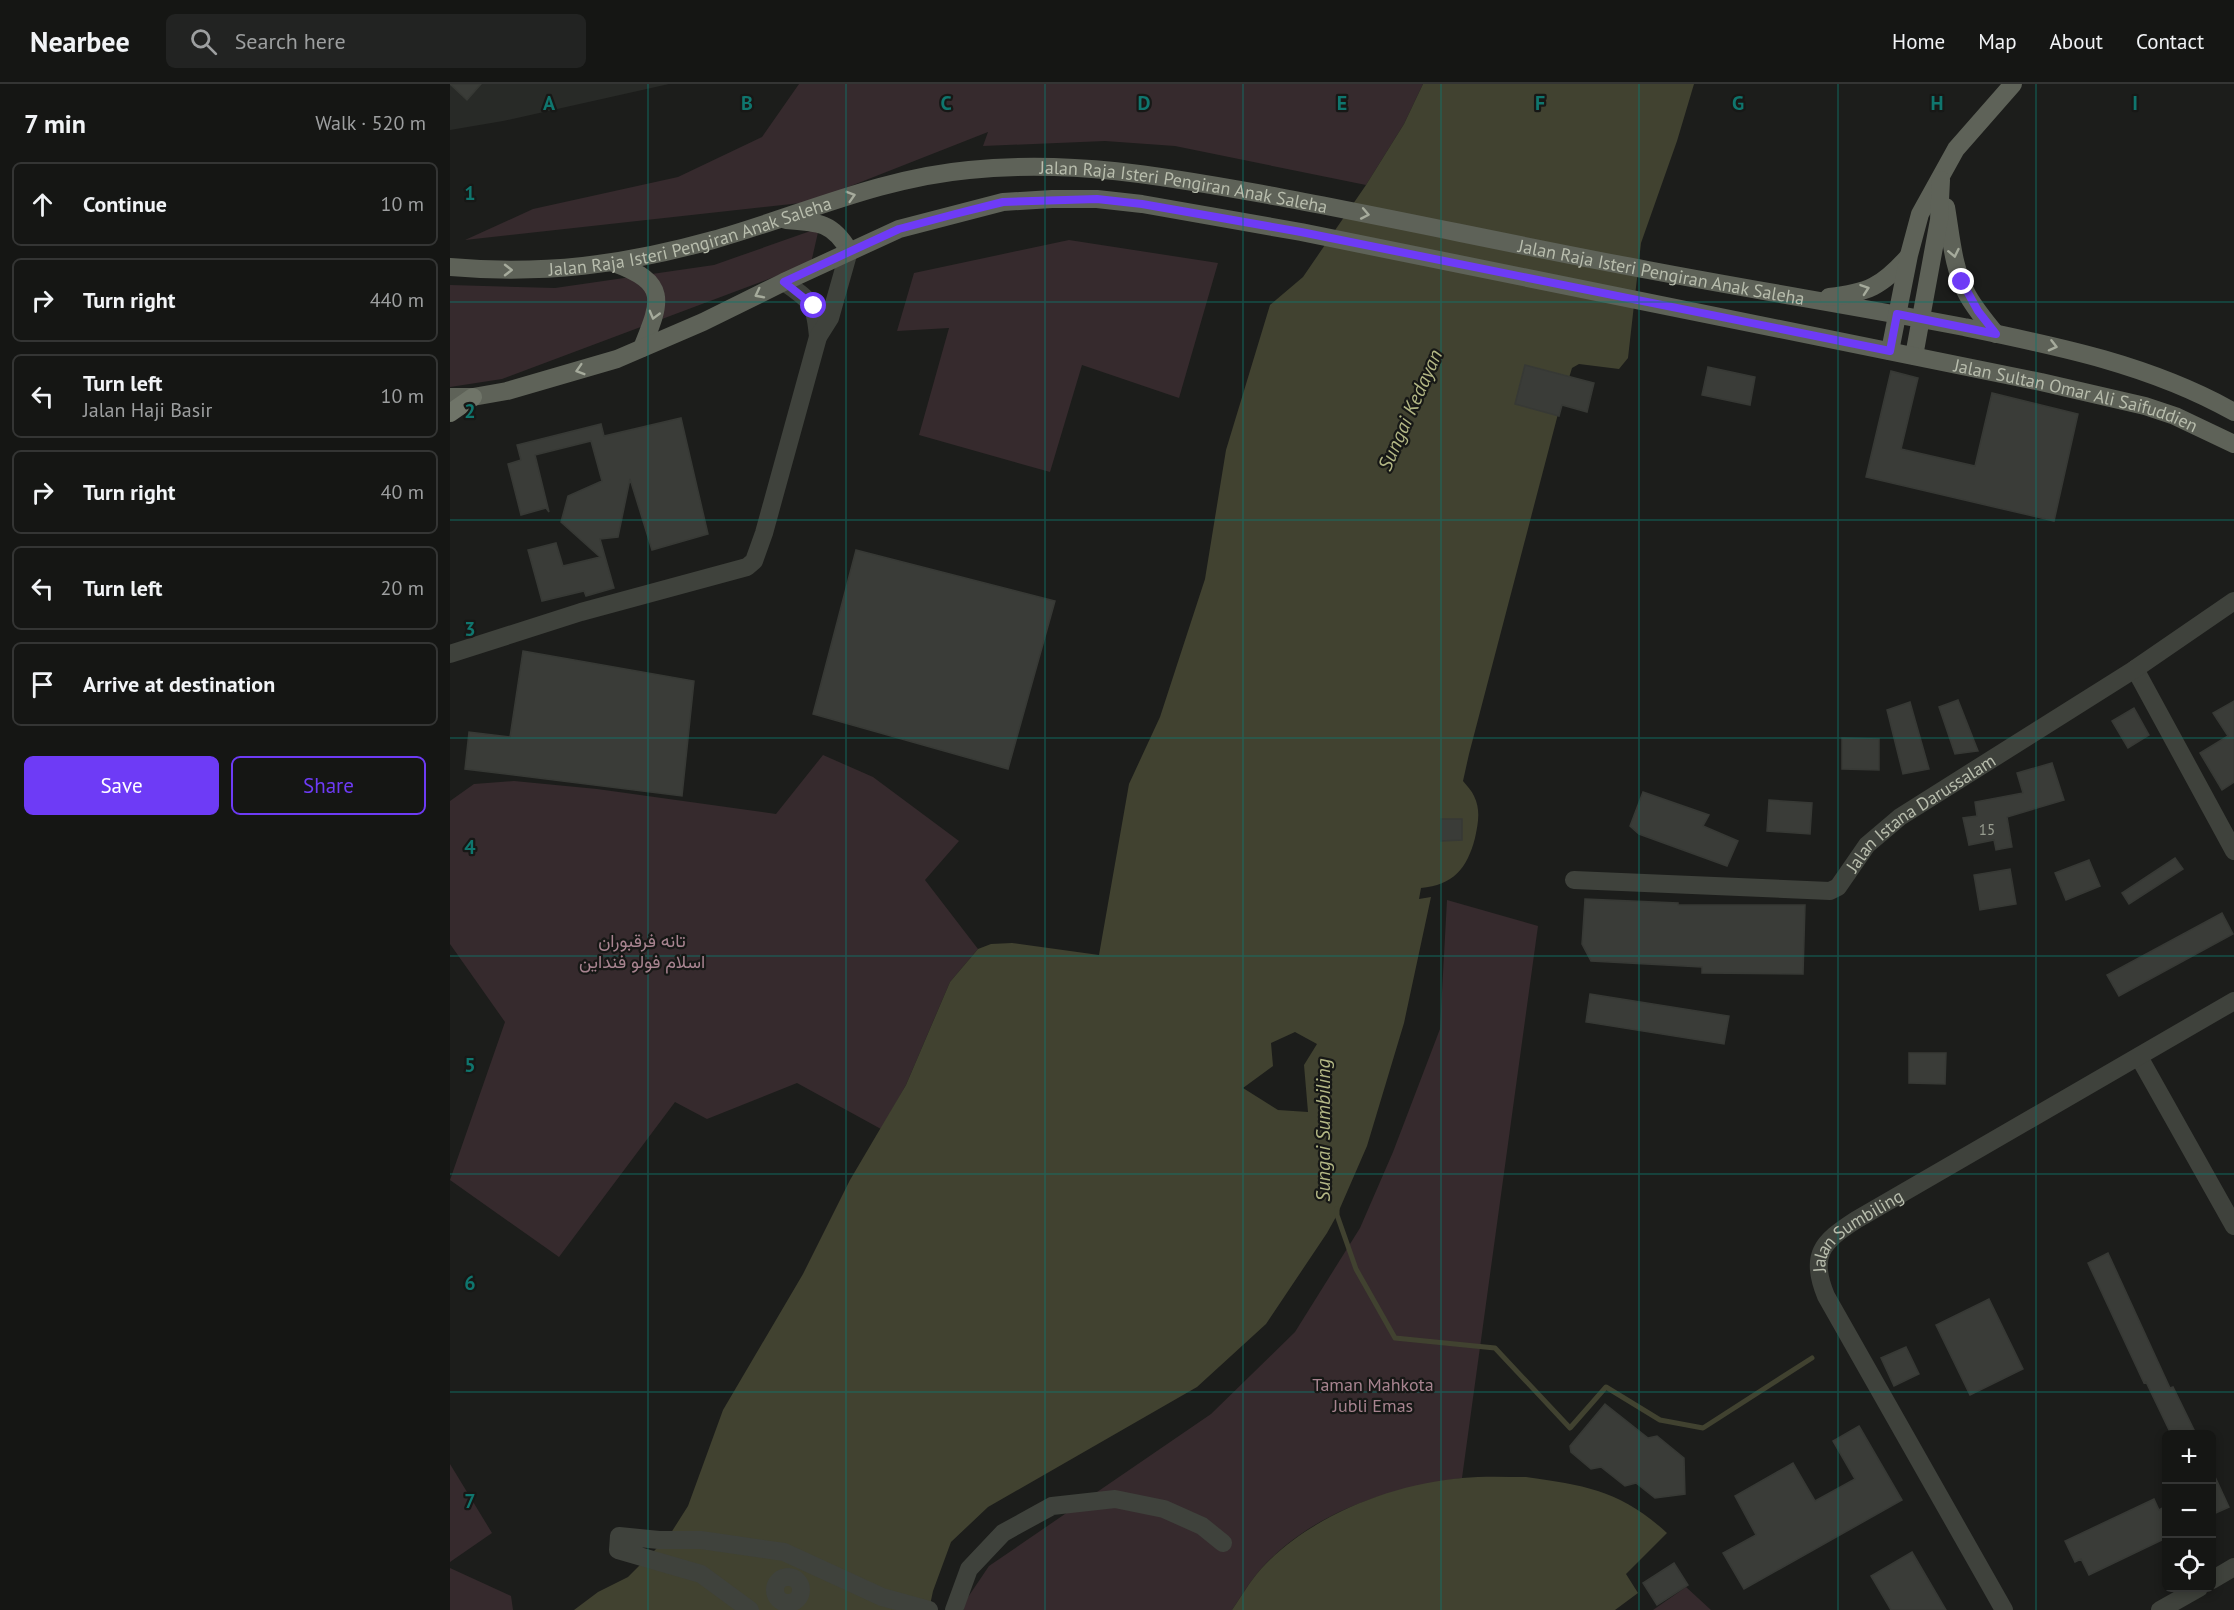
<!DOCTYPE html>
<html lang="en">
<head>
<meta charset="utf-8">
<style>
  :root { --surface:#151614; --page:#222322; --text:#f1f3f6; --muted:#9d9fa0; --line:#343534; --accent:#6e3bf6 }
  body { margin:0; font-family:"PT Sans",Vazirmatn,sans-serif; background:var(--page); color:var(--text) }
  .controls { position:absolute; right:18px; bottom:18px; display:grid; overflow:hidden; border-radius:9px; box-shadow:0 3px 9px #0003 }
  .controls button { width:54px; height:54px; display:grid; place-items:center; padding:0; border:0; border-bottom:2px solid var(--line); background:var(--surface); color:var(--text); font:30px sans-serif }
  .stop { position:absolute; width:18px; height:18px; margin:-14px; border:4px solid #6e3bf6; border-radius:50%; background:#fff }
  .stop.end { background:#6e3bf6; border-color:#fff; box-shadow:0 2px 6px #0008 }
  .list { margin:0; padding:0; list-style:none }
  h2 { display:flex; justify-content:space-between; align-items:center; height:78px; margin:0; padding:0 24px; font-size:26px }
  h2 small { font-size:20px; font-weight:400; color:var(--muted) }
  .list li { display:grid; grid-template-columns:39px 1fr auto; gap:18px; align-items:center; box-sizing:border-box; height:84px; margin:0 12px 12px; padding:0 12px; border:2px solid var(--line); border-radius:9px }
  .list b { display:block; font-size:22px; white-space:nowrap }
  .list p { margin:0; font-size:20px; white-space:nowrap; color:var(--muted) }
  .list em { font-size:20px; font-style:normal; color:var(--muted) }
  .actions { display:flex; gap:12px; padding:18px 24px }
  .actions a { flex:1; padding:14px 0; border:2px solid var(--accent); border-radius:9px; text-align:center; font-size:21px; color:var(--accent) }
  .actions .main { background:var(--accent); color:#fff }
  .icon { flex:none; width:33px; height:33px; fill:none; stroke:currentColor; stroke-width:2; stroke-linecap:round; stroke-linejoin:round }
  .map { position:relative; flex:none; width:1784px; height:1526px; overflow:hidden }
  header { display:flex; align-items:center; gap:36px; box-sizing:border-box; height:84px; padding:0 30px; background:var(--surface); border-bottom:2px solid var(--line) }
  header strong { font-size:28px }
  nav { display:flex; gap:33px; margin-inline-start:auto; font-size:21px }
  .search { width:420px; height:54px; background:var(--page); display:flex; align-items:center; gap:15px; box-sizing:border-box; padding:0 21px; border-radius:9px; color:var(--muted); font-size:22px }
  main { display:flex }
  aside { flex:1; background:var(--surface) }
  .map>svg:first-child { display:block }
</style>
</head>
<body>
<header>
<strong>Nearbee</strong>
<div class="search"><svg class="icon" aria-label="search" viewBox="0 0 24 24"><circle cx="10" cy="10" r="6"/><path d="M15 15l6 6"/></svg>Search here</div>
<nav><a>Home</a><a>Map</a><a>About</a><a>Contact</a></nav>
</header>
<main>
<aside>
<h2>7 min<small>Walk · 520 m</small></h2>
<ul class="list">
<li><svg class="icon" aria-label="ahead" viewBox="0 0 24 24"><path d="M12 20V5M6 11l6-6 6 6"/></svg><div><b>Continue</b></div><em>10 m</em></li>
<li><svg class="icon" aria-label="right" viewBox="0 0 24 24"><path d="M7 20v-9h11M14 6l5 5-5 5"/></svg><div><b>Turn right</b></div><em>440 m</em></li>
<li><svg class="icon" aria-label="left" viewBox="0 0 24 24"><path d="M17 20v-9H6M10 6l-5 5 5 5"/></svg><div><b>Turn left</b><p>Jalan Haji Basir</p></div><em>10 m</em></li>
<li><svg class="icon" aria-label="right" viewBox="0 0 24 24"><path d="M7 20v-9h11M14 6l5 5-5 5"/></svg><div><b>Turn right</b></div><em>40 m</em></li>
<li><svg class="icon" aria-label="left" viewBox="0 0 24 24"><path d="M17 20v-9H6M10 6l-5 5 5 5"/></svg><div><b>Turn left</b></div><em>20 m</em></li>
<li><svg class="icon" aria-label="arrive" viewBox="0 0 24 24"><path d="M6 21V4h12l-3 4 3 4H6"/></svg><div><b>Arrive at destination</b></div></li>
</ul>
<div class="actions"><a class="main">Save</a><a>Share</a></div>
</aside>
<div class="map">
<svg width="1784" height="1526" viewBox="0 0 1784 1526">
  <rect width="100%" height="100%" fill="#1c1d1b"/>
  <path fill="#282a27" d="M0 0H219L53 37 0 46Z"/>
  <path fill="#362a2d" d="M349 0H973L954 40 916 101 725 62 655 57 533 62 538 48 360 118 15 156 83 125 228 93 312 53Z
    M369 144 361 179 52 295 0 303V201L105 204 264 181Z
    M619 156 768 179 729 314 632 281 600 388 469 351 499 244 447 247 464 189Z
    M373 671 423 693 509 757 475 796 528 865 500 898 456 1001 431 1045 347 999 257 1035 225 1018 109 1173 0 1096 55 938 0 860V717L24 700 64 697 147 705 326 730Z
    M997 816 1088 842 1012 1394C939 1404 862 1428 811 1485 800 1497 791 1513 782 1526H514V1519L539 1482 761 1330 845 1248 910 1144 943 1068 990 945Z
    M0 1380 42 1449 0 1478Z
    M0 1484 61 1512 63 1526H0Z
    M1236 1503 1261 1526H1203Z"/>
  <path fill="#414230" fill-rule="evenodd" d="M973 0H1244L1227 57 1191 159 1178 274 1169 285 1129 280 1122 284 1108 330 1019 670 1013 697C1017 702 1022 707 1024 712 1031 726 1028 740 1025 754 1017 785 1003 801 971 804L969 815 981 813 954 939 917 1062 887 1131 877 1149 816 1240 747 1303 538 1423 501 1458 483 1507 479 1526H124L148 1508 178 1493 219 1452 238 1422 273 1326 353 1190 400 1096 456 1001 500 898 528 865 541 860 562 859 649 871 679 700 710 633 755 495 776 366 820 221 853 193 916 101 954 40ZM845 948 867 960 854 981 858 1028 828 1026 793 1004 823 982 821 959Z
    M1076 1393C1137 1402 1170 1406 1217 1449L1176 1490 1188 1509 1165 1526H782C791 1513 800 1497 811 1485 859 1432 942 1400 1012 1394 1033 1392 1055 1393 1076 1393Z"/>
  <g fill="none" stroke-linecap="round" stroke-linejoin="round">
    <path stroke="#414230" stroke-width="5" d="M887 1125V1131L906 1185 945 1254 1045 1264 1120 1344 1156 1303 1210 1336 1253 1344 1362 1274"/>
  </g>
  <path fill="#3a3c38" stroke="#373935" stroke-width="1.5" d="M0 0H31L17 16Z
    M1075 281 1144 299 1137 328 1112 321 1109 332 1065 320Z
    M1258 283 1305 293 1300 321 1252 311Z
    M1441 287 1468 294 1451 365 1525 382 1542 309 1628 330 1604 437 1416 393Z
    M231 334 258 450 202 466 180 395 168 453 150 455 164 504 136 512 134 507 92 517 78 466 106 459 113 482 150 473 111 438 118 412 152 397 141 357 85 371 99 428 96 424 71 431 58 380 71 376 67 361 151 340 154 352Z
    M406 466 605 517 558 685 363 630Z
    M73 567 244 597 232 712 15 685 19 648 60 653Z
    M1508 616 1528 667 1505 670 1489 623Z
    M1784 617V698L1772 706 1750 669 1778 652 1763 629Z
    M1460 618 1479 685 1453 690 1437 626Z
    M1684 624 1699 651 1678 664 1662 637Z
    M1392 654 1429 655V686L1392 685Z
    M1602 679 1614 716 1557 733 1562 763 1546 766 1544 756 1519 761 1513 734 1527 732 1525 718 1573 709 1567 689Z
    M1193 708 1259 731 1253 742 1288 757 1277 782 1189 750 1180 742Z
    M1319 716 1362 719 1360 750 1317 747Z
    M991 735H1012V756L991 757Z
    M1725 774 1733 785 1679 820 1672 809Z
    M1639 776 1650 802 1616 816 1605 789Z
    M1560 785 1566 820 1530 826 1524 791Z
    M1135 815 1228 819V821H1355L1353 890 1252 889V883L1141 877 1132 860Z
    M1772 829 1783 850 1669 912 1657 891Z
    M1140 910 1279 932 1274 960 1136 938Z
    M1459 969H1496L1495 1000 1459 999Z
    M1658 1169 1720 1304 1723 1303 1746 1350H1721L1696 1298 1694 1299 1638 1179Z
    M1539 1215 1573 1285 1520 1311 1486 1241Z
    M1456 1263 1469 1290 1444 1302 1431 1274Z
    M1155 1320 1198 1354 1207 1352 1234 1374 1235 1410 1205 1414 1186 1399 1175 1402 1151 1383 1141 1385 1121 1368 1120 1362Z
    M1409 1342 1452 1416 1294 1505 1273 1469 1306 1451 1285 1412 1343 1379 1365 1417 1405 1395 1383 1357Z
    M1761 1384 1779 1423 1761 1431Z
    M1704 1415 1709 1426 1716 1422V1454L1639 1491 1631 1475 1625 1478 1615 1457Z
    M1462 1468 1496 1526H1441L1421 1492Z
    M1224 1479 1238 1501 1207 1521 1193 1499Z"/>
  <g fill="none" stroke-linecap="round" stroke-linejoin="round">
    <g stroke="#3f423c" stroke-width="18">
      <path d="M334 198C362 218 365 218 368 253"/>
      <path d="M0 570 131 528 297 483 304 477 314 449 368 253 380 234 399 167"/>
      <path d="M1685 585 1784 767"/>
      <path id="s1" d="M1124 796 1380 807 1388 803 1417 761 1450 733 1685 585 1784 517"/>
      <path d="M1689 973 1784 1142"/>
      <circle cx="338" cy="1506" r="13"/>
      <path d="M1762 1496 1784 1483"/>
      <path d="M300 1526 251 1490 168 1466 169 1452 209 1456H251L334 1468 432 1513 479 1526"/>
      <path d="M504 1526 519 1485 553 1449 602 1422 665 1415 714 1425 752 1442 773 1459"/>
      <path id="s2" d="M1554 1526 1376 1212C1359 1171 1372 1158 1406 1136L1784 917"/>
      <path d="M1710 1526 1749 1504"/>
    </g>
    <g stroke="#5e6258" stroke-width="18">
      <path d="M1496 123C1501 152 1503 186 1518 212 1526 226 1536 238 1546 250"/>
      <path d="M336 136C367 138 383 138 399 167"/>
      <path d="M164 179C219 199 211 217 192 264"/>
      <path id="s3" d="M0 183C93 191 174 181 263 156 348 132 430 94 519 86 628 75 723 94 829 113 952 136 1074 163 1198 186 1303 206 1409 223 1514 243 1607 262 1701 281 1784 328"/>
      <path d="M1379 213C1418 209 1432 202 1458 173"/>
      <path d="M1440 267 1459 171 1470 130 1506 65 1563 0"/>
      <path d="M1464 272 1489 136 1491 96"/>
      <path id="s4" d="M0 313H23L57 307 167 275 253 238 334 198 449 145 553 118 602 115H647L692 120 851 148 1591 298 1695 322 1725 332 1784 360"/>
    </g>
    <path stroke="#6f7468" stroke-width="18" d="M0 329 23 313"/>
  </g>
  <defs><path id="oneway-chevron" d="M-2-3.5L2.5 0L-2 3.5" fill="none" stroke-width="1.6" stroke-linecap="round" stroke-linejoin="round" transform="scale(1.5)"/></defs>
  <g stroke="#a6ab9c">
    <use href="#oneway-chevron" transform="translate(401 112) rotate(-17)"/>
    <use href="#oneway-chevron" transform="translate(915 130) rotate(11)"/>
    <use href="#oneway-chevron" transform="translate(1504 169) rotate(78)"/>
    <use href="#oneway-chevron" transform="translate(58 186)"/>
    <use href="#oneway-chevron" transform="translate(1415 205) rotate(-19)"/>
    <use href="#oneway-chevron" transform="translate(309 210) rotate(153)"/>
    <use href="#oneway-chevron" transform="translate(204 231) rotate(105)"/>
    <use href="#oneway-chevron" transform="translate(1603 262) rotate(14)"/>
    <use href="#oneway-chevron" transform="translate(130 286) rotate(163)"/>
  </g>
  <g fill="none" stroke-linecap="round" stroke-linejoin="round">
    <path stroke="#6e3bf6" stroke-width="8" d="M364 222 334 198 449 145 505 130 553 118 647 115 692 120 851 148 1440 267 1447 230 1546 250 1528 227 1512 198"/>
  </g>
  <path fill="none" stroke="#0f766e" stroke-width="1.5" stroke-opacity="0.55" d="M198 0V1526M396 0V1526M595 0V1526M793 0V1526M991 0V1526M1189 0V1526M1388 0V1526M1586 0V1526M0 218H1784M0 436H1784M0 654H1784M0 872H1784M0 1090H1784M0 1308H1784"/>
  <g text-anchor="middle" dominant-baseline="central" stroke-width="4.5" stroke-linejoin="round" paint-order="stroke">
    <g font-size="15" fill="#989d90">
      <text x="1537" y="745">15</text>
    </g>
    <g font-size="18" fill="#b8bdad" stroke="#171816">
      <text stroke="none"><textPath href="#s3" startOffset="748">Jalan Raja Isteri Pengiran Anak Saleha</textPath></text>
      <text stroke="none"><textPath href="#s3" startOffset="244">Jalan Raja Isteri Pengiran Anak Saleha</textPath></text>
      <text stroke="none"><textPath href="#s3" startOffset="1234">Jalan Raja Isteri Pengiran Anak Saleha</textPath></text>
      <text stroke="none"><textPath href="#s4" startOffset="1683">Jalan Sultan Omar Ali Saifuddien</textPath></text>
      <text stroke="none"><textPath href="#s1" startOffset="378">Jalan Istana Darussalam</textPath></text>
      <text stroke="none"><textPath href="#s2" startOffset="446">Jalan Sumbiling</textPath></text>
    </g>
    <g font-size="18" fill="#a88490" stroke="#171816">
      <text x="192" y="856">تانه فرقبوران<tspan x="192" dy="21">اسلام فولو فنداين</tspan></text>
      <text x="923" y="1300">Taman Mahkota<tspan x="923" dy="21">Jubli Emas</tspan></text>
    </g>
    <g font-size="20" font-style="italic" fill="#b4b885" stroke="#171816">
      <text transform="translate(960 326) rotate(-66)">Sungai Kedayan</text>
      <text transform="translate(873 1046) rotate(-90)">Sungai Sumbiling</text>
    </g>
  </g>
  <g font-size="20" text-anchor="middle" font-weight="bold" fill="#0f766e" stroke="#171816" stroke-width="4.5" stroke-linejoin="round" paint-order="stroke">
    <text x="99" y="26">A</text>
    <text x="297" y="26">B</text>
    <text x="496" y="26">C</text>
    <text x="694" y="26">D</text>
    <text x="892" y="26">E</text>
    <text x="1090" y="26">F</text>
    <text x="1288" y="26">G</text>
    <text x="1487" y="26">H</text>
    <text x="1685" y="26">I</text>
    <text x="20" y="116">1</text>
    <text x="20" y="334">2</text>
    <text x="20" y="552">3</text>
    <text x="20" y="770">4</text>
    <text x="20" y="988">5</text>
    <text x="20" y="1206">6</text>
    <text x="20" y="1424">7</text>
  </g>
</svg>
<div class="controls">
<button>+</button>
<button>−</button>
<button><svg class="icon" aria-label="locate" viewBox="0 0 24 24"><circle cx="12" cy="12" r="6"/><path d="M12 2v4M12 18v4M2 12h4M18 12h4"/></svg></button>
</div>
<div class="stop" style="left:364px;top:222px"></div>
<div class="stop end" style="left:1512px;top:198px"></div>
</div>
</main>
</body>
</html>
